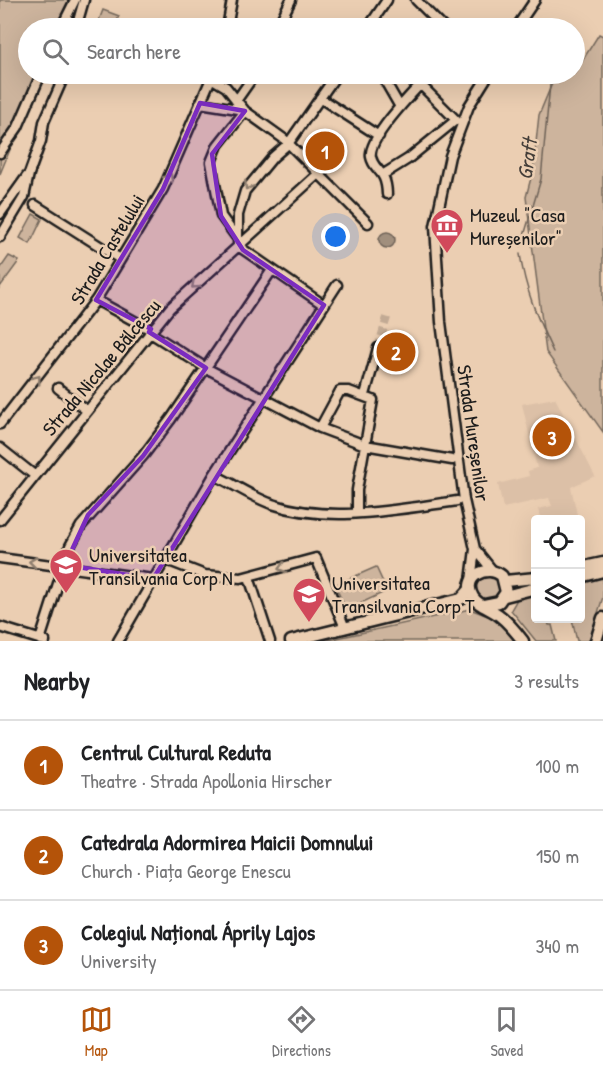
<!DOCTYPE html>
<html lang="en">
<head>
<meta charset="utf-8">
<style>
  :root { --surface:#fff; --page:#f6f6f6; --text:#202124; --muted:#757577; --line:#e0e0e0; --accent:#b45309 }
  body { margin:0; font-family:"Patrick Hand",sans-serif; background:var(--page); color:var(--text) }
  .controls { position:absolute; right:18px; bottom:18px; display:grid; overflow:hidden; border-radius:6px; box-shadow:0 6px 24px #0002 }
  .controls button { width:54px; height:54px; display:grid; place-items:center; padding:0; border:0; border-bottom:2px solid var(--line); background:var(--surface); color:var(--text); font:30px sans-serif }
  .you { position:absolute; left:336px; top:237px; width:21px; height:21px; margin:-15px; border:4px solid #fff; border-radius:50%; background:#1a73e8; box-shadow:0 0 0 9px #1a73e833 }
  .badge { display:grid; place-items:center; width:39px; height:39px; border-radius:50%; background:var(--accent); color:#fff; font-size:20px; font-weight:700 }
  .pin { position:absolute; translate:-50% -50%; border:3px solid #fff; box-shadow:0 2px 6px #0006 }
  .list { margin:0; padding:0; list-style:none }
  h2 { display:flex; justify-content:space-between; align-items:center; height:78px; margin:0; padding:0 24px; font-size:26px }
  h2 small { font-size:20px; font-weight:400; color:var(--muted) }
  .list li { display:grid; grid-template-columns:39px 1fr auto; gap:18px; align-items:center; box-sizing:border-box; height:90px; padding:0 24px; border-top:2px solid var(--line) }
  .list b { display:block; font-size:22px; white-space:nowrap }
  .list p { margin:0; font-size:20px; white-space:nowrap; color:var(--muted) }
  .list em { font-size:20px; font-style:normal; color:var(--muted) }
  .icon { flex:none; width:33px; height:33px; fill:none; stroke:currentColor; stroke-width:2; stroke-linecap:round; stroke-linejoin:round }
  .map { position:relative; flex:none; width:603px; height:641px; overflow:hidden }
  .search { position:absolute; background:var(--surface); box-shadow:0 6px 24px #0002; left:18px; right:18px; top:18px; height:66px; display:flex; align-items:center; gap:15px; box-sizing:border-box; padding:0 21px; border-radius:33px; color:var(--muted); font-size:22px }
  .sheet { height:348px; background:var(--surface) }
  nav { display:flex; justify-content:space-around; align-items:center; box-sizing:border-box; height:84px; border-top:2px solid var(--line); background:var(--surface); font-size:16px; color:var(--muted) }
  nav a { display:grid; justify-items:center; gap:3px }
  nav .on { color:var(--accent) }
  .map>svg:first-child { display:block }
</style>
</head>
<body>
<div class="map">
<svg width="603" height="641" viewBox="0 0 603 641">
  <rect width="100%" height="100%" fill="#ebceb2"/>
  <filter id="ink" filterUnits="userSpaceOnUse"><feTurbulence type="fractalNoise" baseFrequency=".0167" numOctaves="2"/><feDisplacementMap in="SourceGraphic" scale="12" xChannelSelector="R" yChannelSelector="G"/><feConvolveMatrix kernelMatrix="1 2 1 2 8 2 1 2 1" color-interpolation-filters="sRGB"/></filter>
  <g filter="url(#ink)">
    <path fill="#dcc0a7" d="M555 398 595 476 571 487 578 519H541L538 509 552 506 549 498 503 508 498 484 529 476 528 471 537 468 522 404Z"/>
    <path fill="#cdb49d" stroke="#74685c" stroke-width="1.5" d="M0 0H70L59 28H28V74H41L0 174Z
      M103 10 119 16 114 28H96Z
      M599 34 603 36V432L546 352 526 197 533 170 539 115 556 74H574Z
      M33 214 42 219 30 244 20 238Z
      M9 256 19 261 0 287V269Z
      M376 567 387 591 346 610 335 585Z
      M483 575 497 576 502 589 498 598 485 601 478 597 474 585Z
      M600 576 603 577V597L589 641H577L572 619 580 618 581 581Z
      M535 592 536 618 547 619 549 625H552L556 641H536L511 610 519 596Z
      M470 609 498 620 519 641H324Z"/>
    <path fill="#a18f7d" stroke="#6c6156" stroke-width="1.5" d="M379 240a8 8 0 1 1 16 0a8 8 0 1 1-16 0Z"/>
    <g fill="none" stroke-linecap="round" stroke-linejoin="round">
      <path stroke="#6c6156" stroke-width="1.5" d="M521 246 541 179 551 74
        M520 254C525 289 538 320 553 352"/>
      <path stroke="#c2aa94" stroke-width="8" stroke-dasharray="8 4" stroke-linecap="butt" d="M378 348 388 314"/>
      <defs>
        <path id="minor" d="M416 0 444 28
          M61 28 75 0
          M76 28 84 0
          M227 28 232 0
          M277 28 291 0
          M368 28 387 0
          M516 28 535 0
          M381 74 400 107
          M211 78 226 87 245 111 284 139 368 223
          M320 98 379 136
          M236 101 255 74
          M200 103 244 110
          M0 153 18 127 41 74
          M384 174 408 159 456 120 420 84
          M387 194C386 168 374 172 371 157 367 138 417 88 430 74
          M35 205 120 259
          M0 214 27 176
          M0 237 24 197 29 174 41 141 44 122 65 74
          M237 238 221 216 211 162 218 145 245 111
          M238 246V215L245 191 273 157 288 144 337 74
          M238 246 324 305
          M96 300 151 330
          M149 332 206 368 320 428 365 445 452 460
          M58 388 86 410
          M365 395 378 348
          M0 424 96 300 163 189 213 74
          M320 428 340 391H349L373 400 357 490V513
          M0 448 34 475
          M214 475C234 484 252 497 272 504 330 524 399 509 457 501
          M0 520 170 308 318 174
          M476 550 492 570
          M0 558 153 579
          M164 559 205 575 241 578 316 558 345 628
          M249 577 270 641
          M471 581 475 549 464 500 441 322 435 226 450 156 469 106 489 74
          M0 627 45 641
          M40 640 70 546 81 526 143 456 171 419 272 270
          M118 641 214 475 337 285"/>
        <path id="major" d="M580 568 603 563
          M580 577 603 571
          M505 581 536 578
          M505 596 536 588
          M484 605 499 602 506 592 502 576C487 563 461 577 473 597 478 606 492 609 500 616 509 623 516 632 523 641
          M291 641 461 599 470 589
          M596 641 603 618"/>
      </defs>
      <use href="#minor" stroke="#1c1c1c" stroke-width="13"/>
      <use href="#major" stroke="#1c1c1c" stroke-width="15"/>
      <use href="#minor" stroke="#ebceb2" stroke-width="8"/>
      <use href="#major" stroke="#ebceb2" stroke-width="10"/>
    </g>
    <defs><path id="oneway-chevron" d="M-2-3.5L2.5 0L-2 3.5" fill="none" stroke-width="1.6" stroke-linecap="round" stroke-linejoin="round" transform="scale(1.5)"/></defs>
    <g stroke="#8e7e6e">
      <use href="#oneway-chevron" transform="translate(169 177) rotate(-63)"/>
      <use href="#oneway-chevron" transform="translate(248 186) rotate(122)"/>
      <use href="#oneway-chevron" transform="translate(195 285) rotate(138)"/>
      <use href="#oneway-chevron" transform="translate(37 379) rotate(-52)"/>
      <use href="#oneway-chevron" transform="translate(33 562) rotate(-173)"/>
      <use href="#oneway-chevron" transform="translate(282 568) rotate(164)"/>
    </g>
  </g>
  <path fill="#7b2cbf" fill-opacity="0.2" stroke="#7b2cbf" stroke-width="4.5" stroke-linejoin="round" d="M200 103 245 111 212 154 221 216 243 250 324 305 153 579 65 565 88 515 143 456 206 368 149 332 151 329 96 300 163 189Z"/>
  <defs>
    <symbol id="museum-pin" viewBox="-11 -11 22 30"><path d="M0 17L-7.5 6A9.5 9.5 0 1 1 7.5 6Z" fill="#d1495b" stroke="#ebceb2"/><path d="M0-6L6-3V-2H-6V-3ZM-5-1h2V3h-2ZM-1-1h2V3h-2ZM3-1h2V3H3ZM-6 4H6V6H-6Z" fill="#fff"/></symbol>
    <symbol id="university-pin" viewBox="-11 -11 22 30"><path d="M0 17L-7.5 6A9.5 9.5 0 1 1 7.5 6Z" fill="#d1495b" stroke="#ebceb2"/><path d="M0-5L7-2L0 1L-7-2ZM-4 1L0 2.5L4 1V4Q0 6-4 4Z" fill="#fff"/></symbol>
  </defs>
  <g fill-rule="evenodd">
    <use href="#museum-pin" x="428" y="206" width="38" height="52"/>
    <use href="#university-pin" x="47" y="546" width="38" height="52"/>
    <use href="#university-pin" x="290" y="575" width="38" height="52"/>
  </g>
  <g text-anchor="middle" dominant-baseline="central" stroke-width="5" stroke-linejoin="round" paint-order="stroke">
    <g font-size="20" fill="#1c1c1c" stroke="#ebceb2" text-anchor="start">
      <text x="470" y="214">Muzeul "Casa<tspan x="470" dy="23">Mureșenilor"</tspan></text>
      <text x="89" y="554">Universitatea<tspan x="89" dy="23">Transilvania Corp N</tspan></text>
      <text x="332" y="582">Universitatea<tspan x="332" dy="23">Transilvania Corp T</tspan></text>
    </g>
    <g font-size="20" fill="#1c1c1c" stroke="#ebceb2">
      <text transform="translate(107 249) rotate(-59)">Strada Castelului</text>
      <text transform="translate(101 367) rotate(-50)">Strada Nicolae Bălcescu</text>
      <text transform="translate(474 433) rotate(82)">Strada Mureșenilor</text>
    </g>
    <g font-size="21" font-style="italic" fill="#443e39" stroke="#ebceb2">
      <text transform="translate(527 159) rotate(-82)">Graft</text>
    </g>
  </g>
</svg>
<div class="controls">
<button><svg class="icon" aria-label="locate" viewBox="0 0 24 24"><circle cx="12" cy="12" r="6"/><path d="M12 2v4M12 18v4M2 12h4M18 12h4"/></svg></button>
<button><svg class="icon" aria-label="layers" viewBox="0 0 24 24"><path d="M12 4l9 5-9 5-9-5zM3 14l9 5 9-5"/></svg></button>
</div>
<div class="you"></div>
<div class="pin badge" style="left:325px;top:151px">1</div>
<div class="pin badge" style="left:396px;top:352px">2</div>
<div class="pin badge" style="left:552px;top:437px">3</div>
<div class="search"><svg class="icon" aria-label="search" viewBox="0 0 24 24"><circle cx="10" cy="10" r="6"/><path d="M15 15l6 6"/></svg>Search here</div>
</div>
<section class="sheet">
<h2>Nearby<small>3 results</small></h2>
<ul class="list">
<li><span class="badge">1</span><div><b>Centrul Cultural Reduta</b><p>Theatre · Strada Apollonia Hirscher</p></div><em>100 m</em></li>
<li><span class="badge">2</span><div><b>Catedrala Adormirea Maicii Domnului</b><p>Church · Piața George Enescu</p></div><em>150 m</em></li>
<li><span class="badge">3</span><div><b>Colegiul Național Áprily Lajos</b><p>University</p></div><em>340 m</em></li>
</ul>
</section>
<nav>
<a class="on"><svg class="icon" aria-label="map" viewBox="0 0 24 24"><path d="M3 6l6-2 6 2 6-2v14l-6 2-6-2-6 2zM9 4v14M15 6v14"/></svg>Map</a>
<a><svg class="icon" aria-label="directions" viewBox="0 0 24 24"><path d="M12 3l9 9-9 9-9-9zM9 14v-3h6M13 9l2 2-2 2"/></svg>Directions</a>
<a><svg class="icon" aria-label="saved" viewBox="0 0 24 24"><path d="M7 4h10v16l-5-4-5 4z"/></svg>Saved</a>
</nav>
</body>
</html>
